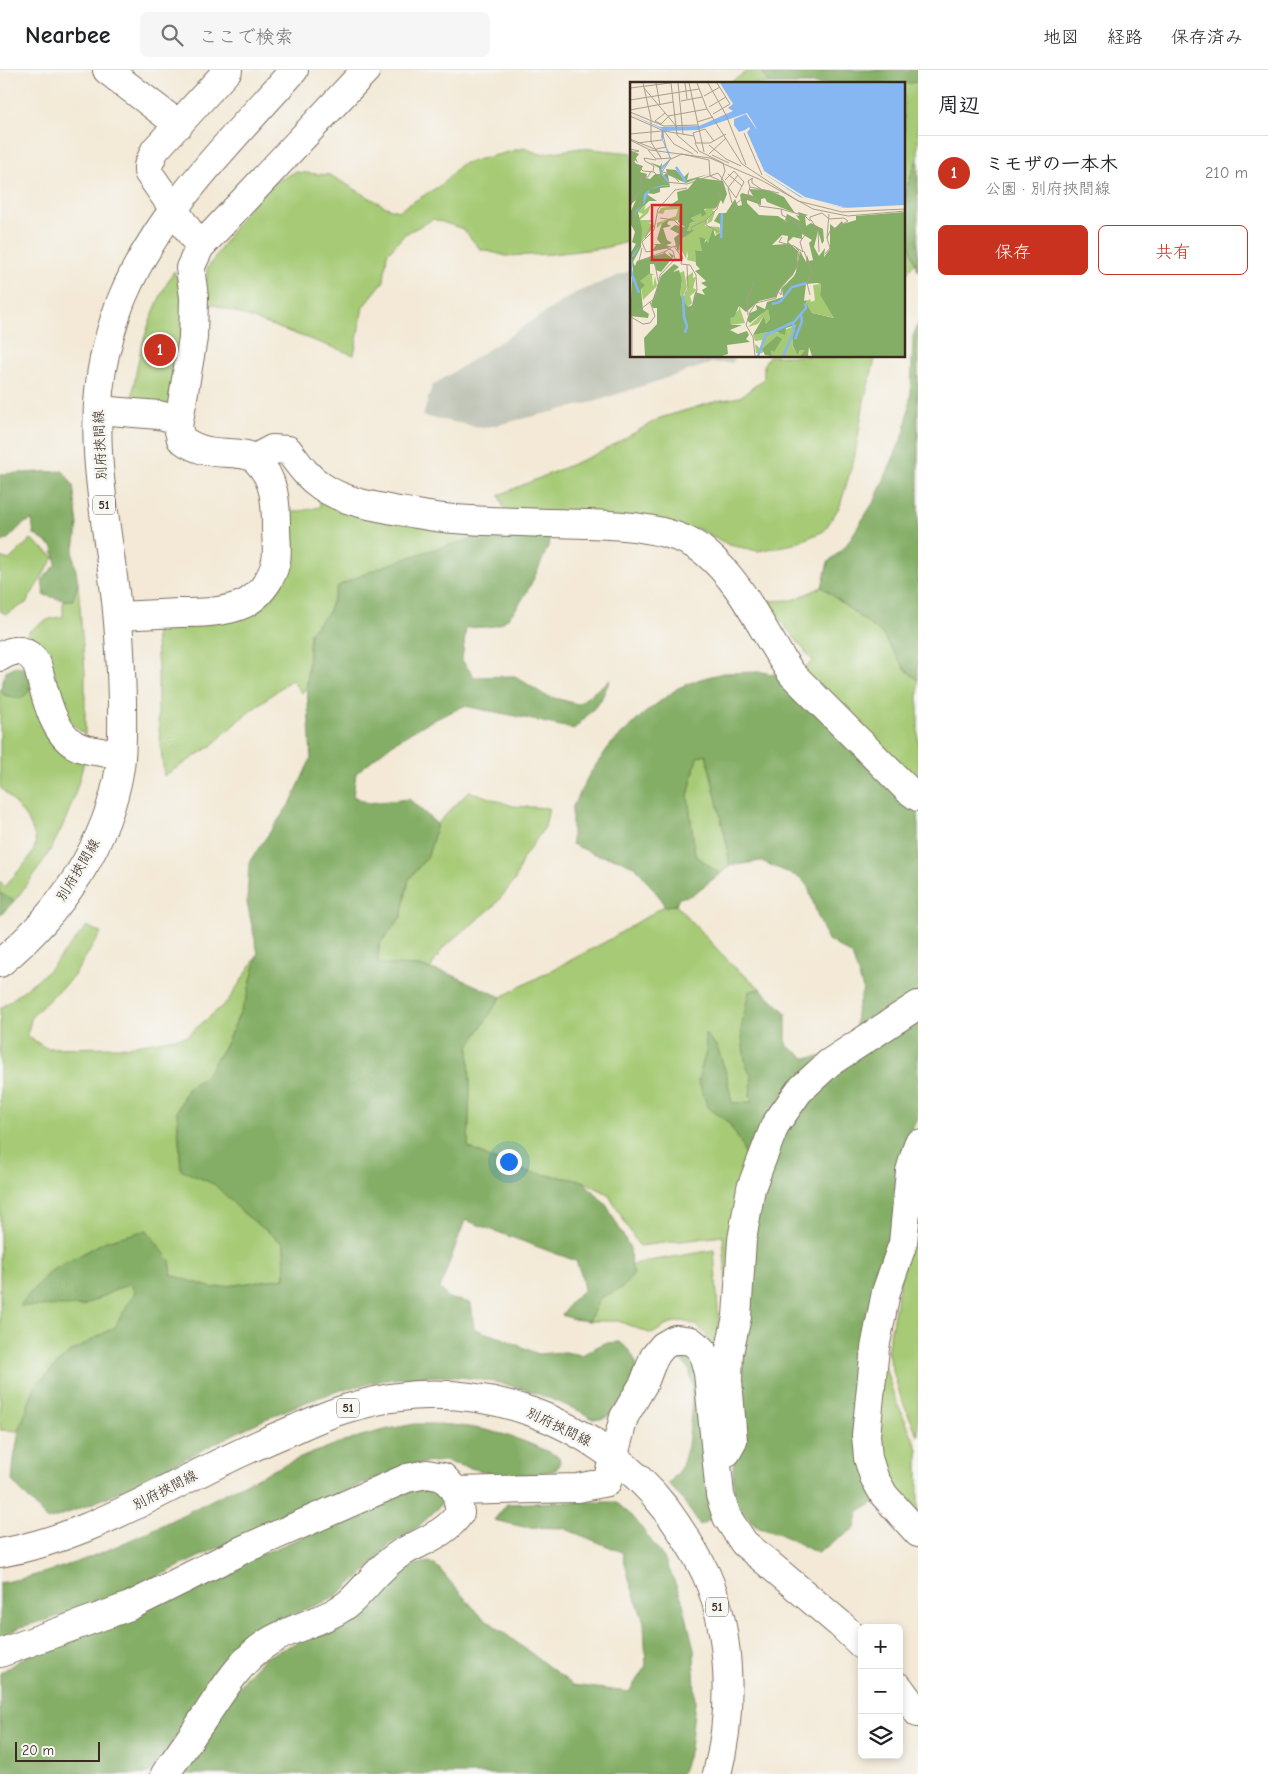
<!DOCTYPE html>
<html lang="ja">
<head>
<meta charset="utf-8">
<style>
  :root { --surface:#fff; --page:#f6f6f6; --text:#202124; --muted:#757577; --line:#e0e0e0; --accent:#c8321e }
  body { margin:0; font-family:"Comic Neue","Klee One",sans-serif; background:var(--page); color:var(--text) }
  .controls { position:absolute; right:15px; bottom:15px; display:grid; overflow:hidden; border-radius:8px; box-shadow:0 2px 8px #0003 }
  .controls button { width:45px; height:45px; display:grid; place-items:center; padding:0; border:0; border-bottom:1px solid var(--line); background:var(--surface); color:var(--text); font:25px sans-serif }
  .scale { position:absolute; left:15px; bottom:12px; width:85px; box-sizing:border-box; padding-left:5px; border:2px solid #3b2a1e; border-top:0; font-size:14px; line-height:18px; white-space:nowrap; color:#3b2a1e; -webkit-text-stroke:4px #f6f6f2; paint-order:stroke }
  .you { position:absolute; left:508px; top:1091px; width:18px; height:18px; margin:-12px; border:4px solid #fff; border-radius:50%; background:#1a73e8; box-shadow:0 0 0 8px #1a73e833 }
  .badge { display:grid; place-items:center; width:32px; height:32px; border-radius:50%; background:var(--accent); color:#fff; font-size:16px; font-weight:700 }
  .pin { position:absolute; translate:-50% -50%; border:2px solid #fff; box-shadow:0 1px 5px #0006 }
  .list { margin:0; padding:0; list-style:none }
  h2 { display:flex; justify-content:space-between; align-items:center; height:65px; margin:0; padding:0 20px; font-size:21px }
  h2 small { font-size:16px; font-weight:400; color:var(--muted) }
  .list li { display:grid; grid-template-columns:32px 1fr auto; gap:15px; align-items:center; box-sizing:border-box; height:75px; padding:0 20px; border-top:1px solid var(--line) }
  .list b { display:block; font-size:19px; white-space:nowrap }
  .list p { margin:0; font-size:16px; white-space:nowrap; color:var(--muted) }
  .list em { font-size:16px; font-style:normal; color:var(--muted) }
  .actions { display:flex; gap:10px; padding:15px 20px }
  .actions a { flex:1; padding:11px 0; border:1px solid var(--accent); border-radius:8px; text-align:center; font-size:18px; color:var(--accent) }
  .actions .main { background:var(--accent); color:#fff }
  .icon { flex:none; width:28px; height:28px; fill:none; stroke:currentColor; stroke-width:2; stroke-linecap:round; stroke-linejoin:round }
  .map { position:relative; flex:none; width:918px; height:1704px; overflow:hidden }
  header { display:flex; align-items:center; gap:30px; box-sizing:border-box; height:70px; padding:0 25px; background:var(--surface); border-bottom:1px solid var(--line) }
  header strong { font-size:24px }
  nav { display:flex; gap:28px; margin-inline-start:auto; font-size:18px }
  .search { width:350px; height:45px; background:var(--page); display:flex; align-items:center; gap:12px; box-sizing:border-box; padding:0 18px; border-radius:8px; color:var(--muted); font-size:19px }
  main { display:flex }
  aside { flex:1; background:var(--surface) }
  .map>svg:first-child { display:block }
</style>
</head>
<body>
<header>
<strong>Nearbee</strong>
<div class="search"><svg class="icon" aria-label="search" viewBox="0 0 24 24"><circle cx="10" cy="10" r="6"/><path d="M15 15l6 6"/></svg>ここで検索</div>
<nav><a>地図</a><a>経路</a><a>保存済み</a></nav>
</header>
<main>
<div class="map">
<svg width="918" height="1704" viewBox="0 0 918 1704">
  <rect width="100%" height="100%" fill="#f6f6f2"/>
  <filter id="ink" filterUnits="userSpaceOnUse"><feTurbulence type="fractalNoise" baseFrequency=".02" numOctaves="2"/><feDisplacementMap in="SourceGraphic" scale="10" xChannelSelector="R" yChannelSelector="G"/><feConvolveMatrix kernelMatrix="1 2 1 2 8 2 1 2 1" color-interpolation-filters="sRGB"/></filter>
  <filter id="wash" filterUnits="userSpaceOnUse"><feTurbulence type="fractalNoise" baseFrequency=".0096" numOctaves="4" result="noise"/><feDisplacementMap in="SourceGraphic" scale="20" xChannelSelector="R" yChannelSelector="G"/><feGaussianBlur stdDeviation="1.12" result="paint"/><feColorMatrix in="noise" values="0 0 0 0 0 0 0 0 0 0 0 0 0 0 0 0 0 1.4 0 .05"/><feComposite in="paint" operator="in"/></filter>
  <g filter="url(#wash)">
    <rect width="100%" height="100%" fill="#f3e9d6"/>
    <path fill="#c2c6b9" d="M632 200V286H737L732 293H712L594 332 483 358 423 346 432 316 575 223Z"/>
    <path fill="#a6ca74" stroke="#707a49" d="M749 0H761L770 14H728Z
      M918 12V86L907 117 905 158 915 193 909 200 904 208V14H902Z
      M524 78 540 84 581 78 632 83V171L604 178 552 184 506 186 480 179 463 159 433 149 405 164 387 184 384 211 363 237 354 285 206 232 207 199 245 142 271 114 295 102 330 105 386 137 398 141 441 115 461 94Z
      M174 201C192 243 177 294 171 338L132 332C136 286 150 241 174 201Z
      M769 286H876L864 331 855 385 840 436 824 461 794 474 758 481 729 475 699 459 682 460 507 447 499 425 599 383 660 348 717 331 740 327 764 309V294Z
      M319 423 511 459 428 481 376 499 338 516 328 543 310 562 307 617 302 623 291 610 240 649 210 677 164 706 158 649V599L155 557H185L210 553 271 529C293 506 290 472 290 443L320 437Z
      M31 469 54 487 26 533 6 544 0 541V487L9 490Z
      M78 512 85 602V665C71 654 61 643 58 624 56 617 56 608 54 601 48 586 37 575 27 563 39 554 48 547 63 547V530H73Z
      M822 517 883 565 905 599 918 610V719L800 601 813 591 781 551 762 545 758 531 793 530Z
      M31 618 84 691C71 748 51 786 14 831L0 823V811L5 816C13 806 33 788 35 776 39 757 12 730 0 717V620L4 625Z
      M706 684 728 779 729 796 720 804 695 785 688 726 697 687Z
      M469 721 513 736 549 738 545 757 523 788 515 810 494 836 443 878 430 899 419 896 378 895 379 875 401 847 409 809 428 786 437 754Z
      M676 835 733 896 761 919 749 921 745 991 752 1008 750 1026 752 1032 732 1033 726 1003 717 977 705 964 706 982 698 1010 708 1037 729 1053 741 1073 751 1105 726 1211 723 1166 639 1176 608 1124 583 1111 512 1099 468 1077 470 1020 469 976 501 927 607 871 664 836Z
      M87 856 101 863 73 907 32 946 27 966 46 978 124 977 187 966 228 931 259 883 246 930 225 976 205 1007 188 1017 177 1041 181 1099 214 1114 242 1142 284 1174 285 1208 212 1218 172 1205 170 1191 83 1236 130 1212 135 1222 115 1257 69 1283 35 1316 19 1361 0 1360V939L48 901Z
      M918 1117V1366L901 1328 887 1281Z
      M714 1180 723 1314 706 1265 697 1256 684 1251 671 1253 655 1262 649 1263 618 1251H589L600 1228 622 1218 634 1204 631 1196 637 1193Z
      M883 1290 894 1326 918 1379V1448L890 1417 875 1379Z"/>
    <path fill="#84ae66" stroke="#606c42" d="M761 0H918V12L902 14H770Z
      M918 86V201L904 157 907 117Z
      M918 254V610L905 599 883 565 822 517 828 492 845 477 875 430 905 361 911 322 913 266Z
      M63 401 73 415 78 455 73 484 78 512 73 530H63L44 525 42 510 56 494 53 477 34 464 32 450C16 454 16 467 0 473V404Z
      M511 459 554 460C546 483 522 543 500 554 493 558 474 557 466 558L462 590 474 607 515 606 546 626 578 634 610 610 600 632 574 659 511 645 464 636 425 654 392 674 356 703 353 726 368 733 409 729 437 754 428 786 409 809 401 847 379 875 378 894 419 896 450 904 501 927 469 976 470 1020 468 1077 512 1099 583 1111 607 1136 630 1178 631 1196 634 1204 622 1218 600 1228 589 1251 573 1249 562 1245 572 1230 584 1220 581 1204 576 1191 465 1150 440 1218 448 1228 471 1233 474 1259 502 1268 538 1284 564 1282 582 1285 604 1273 620 1272C627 1278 633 1284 636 1293 639 1310 618 1346 600 1349 592 1351 586 1344 579 1341 559 1332 537 1323 516 1317 482 1308 446 1304 411 1307 309 1315 215 1376 125 1419 100 1431 74 1441 48 1450L12 1411 14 1389 19 1361 35 1316 69 1283 115 1257 135 1222 130 1213 83 1236H19L49 1202 106 1171 147 1160 170 1191 172 1205 212 1218 285 1208 284 1174 242 1142 214 1114 181 1100 177 1041 188 1017 205 1007 225 976 246 930 258 883 247 833 249 792 291 732 311 688 307 617 310 562 328 543 338 516 376 499 428 481Z
      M17 596C27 598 34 611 29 620 28 624 23 627 20 629L4 625 0 620 6 601Z
      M762 602 779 605 918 736V927L855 968 856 943 863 919 852 885 828 870 818 847 808 817 801 808 761 791 729 796 728 779 706 684 697 687 688 726 695 785 720 804 692 825 679 828 676 835 664 836 662 830 636 797 620 790 594 784 572 774V738L589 705 610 675 646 642 678 618 700 609 723 603Z
      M0 823 14 831 0 846Z
      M761 919 786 943V975L805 988 829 986 751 1105 741 1073 729 1053 708 1037 698 1010 706 982 705 963 717 977 726 1003 732 1033 752 1032 750 1026 752 1008 745 991 741 959 749 921Z
      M918 940V1047L911 1062 898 1122 893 1165 878 1220 879 1430 859 1441 855 1458 817 1483 780 1464 759 1458 736 1437 733 1412 735 1328 754 1135 794 1036Z
      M680 1282 693 1284 716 1447 700 1455 682 1429 669 1414 682 1396 688 1376 691 1344 692 1315 690 1301 681 1289Z
      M415 1354C470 1353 509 1362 559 1387L560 1392 556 1400 531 1405H498L443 1391 407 1395 370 1411 293 1442 98 1535 21 1557 0 1567V1513C149 1487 265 1377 415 1354Z
      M417 1418 432 1419 444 1427 438 1438 420 1455 388 1476 368 1500 332 1529 277 1550 250 1567 221 1599 183 1659 149 1704H0V1603L31 1583Z
      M555 1432H616L634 1448 664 1488 682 1529 694 1579 695 1632 690 1679 681 1704H181L245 1608 264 1588 304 1569 336 1560 363 1538 381 1514 409 1496 429 1492 438 1497 453 1515 479 1544 573 1615 629 1622 646 1595 644 1552 631 1516 622 1482 563 1458 524 1457 494 1450 507 1434Z"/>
  </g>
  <g filter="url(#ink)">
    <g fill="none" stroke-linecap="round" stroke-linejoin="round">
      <defs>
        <path id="minor" d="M107 0 179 55
          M200 177 366 0
          M98 340 159 345 179 350
          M255 388 272 379 288 380C298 393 306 406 321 416 344 432 372 436 399 441 414 443 429 447 444 448 492 453 540 452 588 454 624 455 676 458 705 482 744 514 763 564 792 604L908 720 918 727
          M118 546C138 545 158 544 179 543 199 543 219 543 239 536 257 530 272 510 276 491 278 481 276 468 276 457 276 434 275 408 256 390 247 381 221 384 208 381 198 379 189 375 181 369L178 357 193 268 194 227 190 198 200 177 148 102V96L155 80 228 0
          M0 587C16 577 27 579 37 594 44 619 51 661 75 675 88 682 106 682 121 685
          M918 1074 910 1101 903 1173 886 1222 875 1278 866 1365 868 1388 874 1407 884 1425 918 1463
          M727 1382 733 1371 728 1311 729 1283 737 1247 742 1170 751 1118 775 1055 799 1021 829 993 918 935
          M456 1421 578 1418 607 1412 624 1347 644 1313 654 1287 663 1276 675 1269 691 1271 702 1280 708 1303 720 1425 727 1447 744 1473 840 1554 862 1575
          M0 1583 130 1536 242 1480 407 1408 427 1404 443 1407 456 1421 460 1443C446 1464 422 1471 401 1483 380 1496 367 1517 349 1533 325 1552 293 1556 267 1573 241 1590 225 1617 208 1642 194 1663 180 1683 165 1704
          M899 1617 918 1643"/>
        <path id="major" d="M0 893C60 844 108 774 120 697 123 676 122 653 122 632 121 590 119 548 113 507 103 434 88 357 105 284 110 264 115 245 123 226 160 139 232 70 294 0
          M0 1483C59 1473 113 1447 166 1420 208 1398 251 1377 295 1359 313 1351 332 1342 352 1337 412 1319 473 1321 532 1342 584 1361 632 1395 666 1439 681 1460 695 1481 706 1504 732 1563 733 1643 717 1704"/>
      </defs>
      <use href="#minor" stroke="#7b6d5e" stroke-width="30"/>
      <use href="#major" stroke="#7b6d5e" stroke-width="30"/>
      <use href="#minor" stroke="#fff" stroke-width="28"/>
      <use href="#major" stroke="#fff" stroke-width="28"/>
    </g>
  </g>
  <g text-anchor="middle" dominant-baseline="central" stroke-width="5" stroke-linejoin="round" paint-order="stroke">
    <g fill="#f6f6f2" stroke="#73675e" stroke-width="1">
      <rect x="93" y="425.5" width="22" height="19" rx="4"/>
      <rect x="337" y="1328.5" width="22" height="19" rx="4"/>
      <rect x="706" y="1527.5" width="22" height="19" rx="4"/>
    </g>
    <g font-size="12" font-weight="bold" fill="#3b2a1e">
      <text x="104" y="435">51</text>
      <text x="348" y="1338">51</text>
      <text x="717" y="1537">51</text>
    </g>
    <g font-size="14" fill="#3b2a1e" stroke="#f6f6f2">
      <text transform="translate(100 375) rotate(-93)">別府挾間線</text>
      <text transform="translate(78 800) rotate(-59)">別府挾間線</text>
      <text transform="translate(559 1357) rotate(26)">別府挾間線</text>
      <text transform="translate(165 1420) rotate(-27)">別府挾間線</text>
    </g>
  </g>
  <g transform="translate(630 12)">
    <rect width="275" height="275" fill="#f3e9d6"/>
    <path d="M16 123 14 128 21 123 18 131 10 138H23L19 141 23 144 24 140V145L11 160 9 136 13 132 8 130ZM46 123 52 125 48 138 33 140 27 146V141L46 134 48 127 35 128 33 132 28 131 31 126ZM80 125 87 127 82 128 85 130 82 139 77 142 80 132 75 144 89 145 92 149 86 153 85 148 79 161 76 157 69 156 73 169 65 168 66 180 57 178 58 174 57 169 56 177 50 165 51 159 61 149 57 150 58 142 65 140 61 136ZM54 189 57 205 53 215 58 208 56 195 63 190V196L66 195 63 206 67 208 60 214 62 221 58 225 50 213 52 198 49 191ZM16 191H20L25 193H22L23 205 25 194 27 204 13 218 10 199ZM191 202 190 213 205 236 182 231 175 220 180 217 181 220 185 218 183 203ZM109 223 115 241 101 243 99 236 109 228ZM138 226 140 237 136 242 134 234 128 242 118 245ZM166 243 162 253 163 265 169 272 170 268H176L170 274H142L141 268 145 267 150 259 145 256 132 271H126L125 262 130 266 132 258 125 259 123 253 144 249 148 251Z" fill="#a6ca74"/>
    <path d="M0 68 9 72 6 76 8 81 5 78 4 81 13 84 10 90 17 92 16 96 20 97 25 92H30L29 86 19 80 30 84 32 81V94L37 91 36 87 46 88 53 96 59 90 57 98 79 92 68 96 93 99 97 112 93 122 91 118 86 126 74 127 76 132 72 135 71 131 61 136 65 140 60 141 57 149 65 148 51 157 48 171 44 156 49 152 40 147 45 143 55 145 48 140 51 124 42 122 48 118 47 110 58 107 66 97 56 101 38 93 40 105 30 106V110L24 112 15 111 27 119H19L8 130 12 147 11 165 3 180 5 184 7 179 35 171 42 176 38 170 44 174 31 190 26 188 24 182H20V191L10 199 15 203 11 207 13 228 19 232 18 236 0 234 3 184 0 172 6 162 2 160 5 150 0 141V131L6 118 0 123ZM119 107 138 108 154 115 165 131 137 120 135 116 131 117V123L117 118V121L129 133 148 134 159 141 155 138 157 132 170 139 166 133 169 134 168 130 178 133 175 134 176 144 181 141 193 147 194 159 192 162 188 149 184 165 189 174 195 166 194 175 200 167V142L205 146 212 139 213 142 226 138V134L275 130V274H182L179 265 178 274H170L175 268H170L168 273 163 264 162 253 166 243 156 246 155 253 144 249 123 253 134 234 136 242 140 237 138 227 120 241 117 238 120 231 127 228 126 223 135 227 137 220 153 215 152 206 164 194 166 190 170 169 176 180 177 173 179 179 183 178 179 161 182 158 172 152V157L163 155 158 160 168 169 167 185 163 193 152 204 146 215 129 219 116 230 109 224 104 235 100 236 101 243H112L100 248 108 252 117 249 119 253 116 257 120 260 97 263 98 272 92 274H15L14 256 27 242V226H23L21 222 31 194 44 182 49 185 43 190 49 188 52 198 50 213 58 225 62 223 65 210 75 213 72 208 77 205 71 201 76 199 65 189 70 187 66 183 65 168 72 169 69 155 76 157 74 161 77 158 78 161 83 147 85 154 91 150 90 142 84 139 89 131H96L105 117 108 124 112 123 110 113 112 111 123 114ZM152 153 158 154 157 162 142 163ZM187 201 191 202 190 213 204 236 182 231 176 221 177 218 174 219 176 202ZM39 138 37 142 41 144 33 146 37 158 42 161 36 163 42 165 22 169 26 163 23 162H31L27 157 32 141ZM147 254 152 257 144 270 141 268 142 274 135 273 132 267Z" fill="#84ae66" fill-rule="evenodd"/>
    <path d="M90 1H275V123L214 126 170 115 136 93 115 48 109 50 104 43V37L116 32 125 45 127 47 117 31 68 48 34 49 33 58 39 70 41 77 31 89 38 98 39 100V103L38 104H33L25 106 20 107 14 122 6 130 5 138 6 140 9 141V164L8 167 5 172 4 174 1 176 3 184 1 189V175L9 164V142L6 140 5 138V133L6 128 13 123 14 112 20 107 32 103H39L30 90 32 80 27 67 31 75 32 80V84L40 77 31 55 32 47 0 32 30 45 69 44 103 29 98 26 103 22Z" fill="#87b7f2"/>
    <path d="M119 45 120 47 117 50 134 89 175 115 221 127 177 118 133 91 114 49Z" fill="#f3e9d6"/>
    <path fill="none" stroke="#87b7f2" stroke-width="2.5" d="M46 85 56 100M91 156 92 131M0 187 9 211M53 214 54 235 57 244 55 251M142 222 150 220 162 205 177 201M165 257 172 239 171 233M128 274 136 253 164 240 176 226 175 221M153 274 164 249 163 240"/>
    <path fill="none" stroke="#a99d8c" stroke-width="1" d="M13 1 21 37V60L31 76M26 1 30 23M41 1 47 53 68 71M48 1 53 52M55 1 57 17M59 1 74 70M67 1 77 27 112 82 168 119 212 130 275 127M78 1 96 33 116 83M0 6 40 1M14 6 47 45M74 14 90 5M0 18 69 7M51 19 72 15M79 25 96 15M0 28 43 20M0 30 34 44 68 43M35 31 25 39 31 42 38 35M83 32 100 22 87 1M0 34 34 49 64 54M38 34 77 27M67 40 83 35M34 49 44 62 63 72M114 51 132 93M0 52 32 49 36 65 26 67M0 57 27 68M0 58 20 68 80 76 131 98 183 127 218 134 275 129M7 61 32 58M66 61 63 51 75 47 84 59M79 63 96 77 111 84M0 67 9 69 0 71M18 68 26 77 41 76 32 90 42 92 49 100M79 72 96 56M82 73 99 81M0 76 13 89 24 90 35 100 57 102 88 91 106 116 114 100M23 89 24 84 15 79 14 76 26 78M98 92 112 104M108 93 98 106 102 121 106 122 115 114 126 118M122 96V101L131 107M123 96 118 99 120 105 118 112 128 118 129 124 151 127 152 133 167 141 175 153 170 160 173 170 164 164 169 169 167 185 152 205 151 213 148 209 146 216 126 221 120 230 116 243 123 255 125 274M95 98 104 89 114 100M91 99 95 89 93 81 69 69 65 61H80L96 52M120 105 149 111M0 124 11 107V95H18L21 89M151 127 175 134 180 139V135L192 131 198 136M30 136 44 138 54 148 45 165M181 138 188 148 189 170M76 139V143L89 150M152 155 149 160 164 164M15 156 22 142 24 145M197 156 200 149 218 139 214 136 199 137M12 166 9 179 36 169 25 181 28 199M36 169 44 164 53 177 50 167 52 157 61 150 62 145 76 138 87 127 91 114 88 111 93 107 89 98 80 94 79 78 52 72 41 77M174 169 182 191 177 201 180 213M195 172 200 166 197 156 199 132M52 177 51 182 60 183 66 193 67 208 61 232M55 212 58 206 57 183M118 233 117 218 124 200M1 235 13 242 20 241 25 234 20 220M2 274V234L25 216 30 193 45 177 43 169 37 166 16 170 12 160 24 148 28 127 45 108 57 106"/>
    <path fill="#d62828" fill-opacity="0.15" stroke="#d62828" stroke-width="2.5" d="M22 123H51V178H22Z"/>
    <rect width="275" height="275" fill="none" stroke="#3b2a1e" stroke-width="2.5"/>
  </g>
</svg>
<div class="controls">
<button>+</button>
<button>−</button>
<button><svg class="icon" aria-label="layers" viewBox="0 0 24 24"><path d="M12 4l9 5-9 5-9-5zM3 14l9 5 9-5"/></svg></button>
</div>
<div class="scale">20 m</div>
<div class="you"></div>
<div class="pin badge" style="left:160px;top:280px">1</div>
</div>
<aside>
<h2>周辺<small></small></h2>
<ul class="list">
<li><span class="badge">1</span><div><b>ミモザの一本木</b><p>公園 · 別府挾間線</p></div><em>210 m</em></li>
</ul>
<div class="actions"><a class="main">保存</a><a>共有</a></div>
</aside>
</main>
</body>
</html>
